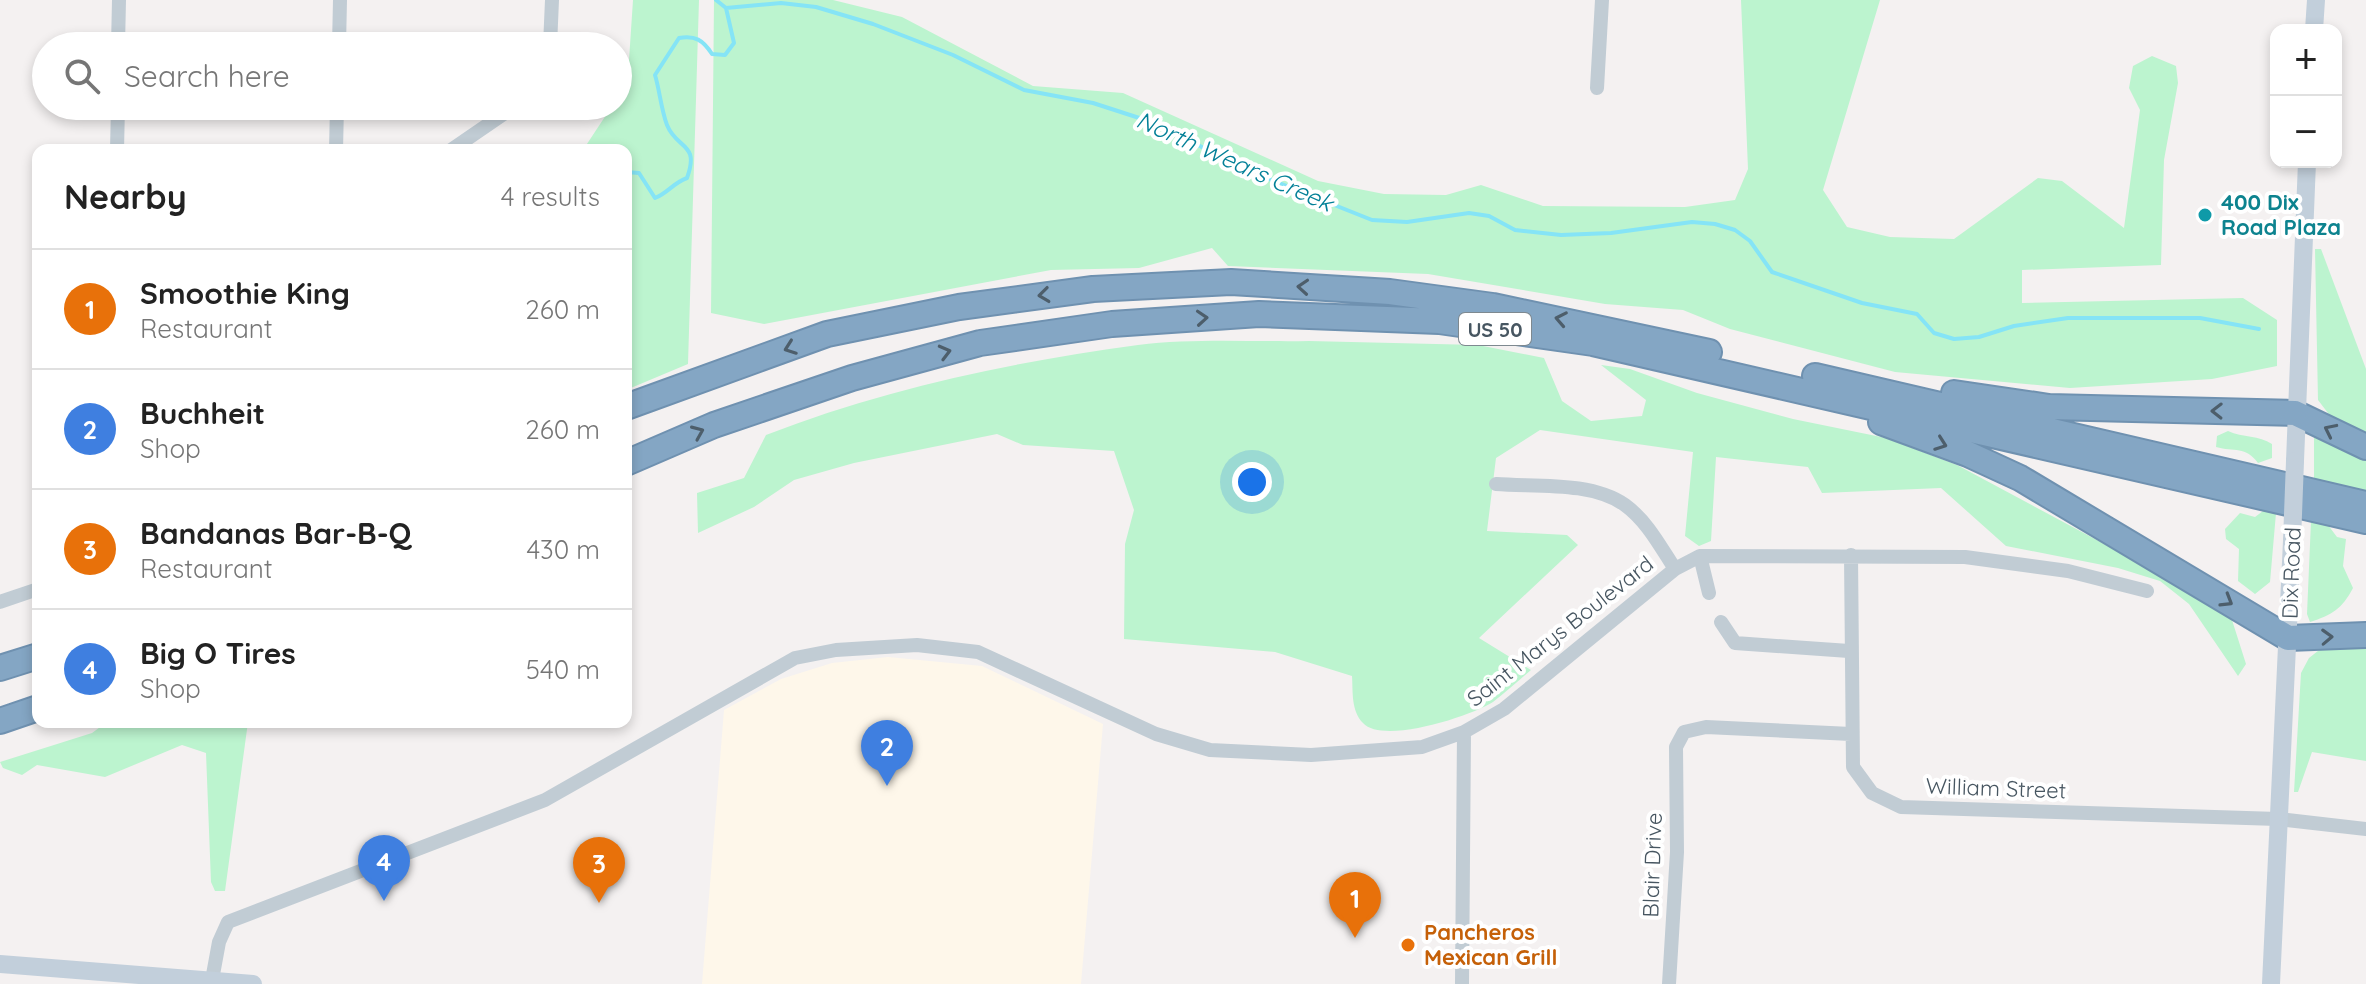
<!DOCTYPE html>
<html lang="en">
<head>
<meta charset="utf-8">
<style>
  :root { --surface:#fff; --page:#f2f2f2; --text:#222; --muted:#767676; --line:#e0e0e0; --accent:#067cf8 }
  body { margin:0; font-family:Quicksand,sans-serif; background:var(--page); color:var(--text) }
  .controls { position:absolute; right:24px; top:24px; display:grid; overflow:hidden; border-radius:16px; box-shadow:0 4px 12px #0003 }
  .controls button { width:72px; height:72px; display:grid; place-items:center; padding:0; border:0; border-bottom:2px solid var(--line); background:var(--surface); color:var(--text); font:40px sans-serif }
  .you { position:absolute; left:1252px; top:482px; width:28px; height:28px; margin:-20px; border:6px solid #fff; border-radius:50%; background:#1a73e8; box-shadow:0 0 0 12px #1a73e833 }
  .badge { display:grid; place-items:center; width:52px; height:52px; border-radius:50%; background:var(--accent); color:#fff; font-size:26px; font-weight:700 }
  .pin { position:absolute; translate:-50% -66px; filter:drop-shadow(0 2px 4px #0008) }
  .pin::after { content:''; position:absolute; top:42px; width:28px; height:24px; background:inherit; clip-path:polygon(0 0,100% 0,50% 100%) }
  .list { margin:0; padding:0; list-style:none }
  h2 { display:flex; justify-content:space-between; align-items:center; height:104px; margin:0; padding:0 32px; font-size:34px }
  h2 small { font-size:26px; font-weight:400; color:var(--muted) }
  .list li { display:grid; grid-template-columns:52px 1fr auto; gap:24px; align-items:center; box-sizing:border-box; height:120px; padding:0 32px; border-top:2px solid var(--line) }
  .list b { display:block; font-size:30px; white-space:nowrap }
  .list p { margin:0; font-size:26px; white-space:nowrap; color:var(--muted) }
  .list em { font-size:26px; font-style:normal; color:var(--muted) }
  .icon { flex:none; width:44px; height:44px; fill:none; stroke:currentColor; stroke-width:2; stroke-linecap:round; stroke-linejoin:round }
  .map { position:relative; flex:none; width:2366px; height:984px; overflow:hidden }
  .search { position:absolute; background:var(--surface); box-shadow:0 4px 12px #0003; left:32px; top:32px; width:600px; height:88px; display:flex; align-items:center; gap:20px; box-sizing:border-box; padding:0 28px; border-radius:44px; color:var(--muted); font-size:30px }
  .panel { position:absolute; background:var(--surface); box-shadow:0 4px 12px #0003; left:32px; top:144px; width:600px; height:584px; border-radius:16px }
  .map>svg:first-child { display:block }
</style>
</head>
<body>
<div class="map">
<svg width="2366" height="984" viewBox="0 0 2366 984">
  <rect width="100%" height="100%" fill="#f4f1f1"/>
  <path fill="#fef7ea" d="M888 657 982 666 1103 724 1081 984H702L724 710 781 679 832 663Z"/>
  <path fill="#bcf4cf" d="M633 0H699L688 364 626 390V150H583L612 106H618V94L628 75Z
    M714 0H833L902 17 1033 86 1123 93 1318 181 1384 194 1446 195 1481 185 1543 206 1685 207 1735 200 1748 169 1741 0H1880L1823 190 1847 227 1890 237 1954 239 2038 178 2062 181 2124 228 2140 110 2129 88 2133 66 2152 56 2176 66 2178 83 2164 160 2161 265 2022 270V303L2243 298 2277 320V366L2212 379 2070 388 1895 372 1730 329 1683 310 1605 304 1428 274 1228 266 1212 248 1139 268 1051 270 764 324 711 313Z
    M2315 249H2321L2366 369V435L2331 417 2318 400Z
    M1309 341 1478 345 1544 358 1562 401 1591 421 1642 416 1646 400 1601 365 1630 369 1697 393 1793 419 1886 438 1957 465 2162 575 2232 620 2246 664 2238 676 2189 604 2160 581 2118 568 2006 546 1941 488 1822 493 1808 467 1716 457 1711 541 1699 546 1685 536 1693 452 1540 430 1496 458 1487 531 1567 535 1578 545 1479 638 1531 670C1519 680 1506 692 1493 702 1471 716 1383 745 1363 723 1351 711 1353 692 1352 676L1275 652 1124 639 1125 544 1134 510 1114 451 1023 445 997 434 854 463 794 480 754 507 698 533 697 493 744 478 766 435C884 389 1012 362 1138 345 1194 338 1253 342 1309 341Z
    M2228 431C2243 438 2259 435 2272 444V458L2258 463C2246 446 2234 452 2216 447L2217 436Z
    M2318 434 2366 454V495L2314 482V438Z
    M2263 511 2276 513 2270 582 2255 594 2238 581 2239 549 2226 539 2225 529 2240 513 2255 517Z
    M2311 521 2328 525 2337 537 2346 539 2343 566 2353 588C2342 609 2332 615 2310 622L2307 614Z
    M2323 647 2366 648V761L2312 752 2298 792H2294L2301 673 2309 658Z
    M107 722H248L225 891H215L211 882 206 753 182 745 105 777 37 765 22 775 3 768 0 762 92 733Z"/>
  <g fill="none" stroke-linecap="round" stroke-linejoin="round">
    <path stroke="#85e4f6" stroke-width="4" d="M716 0 726 8 781 3 816 7 873 24 953 55 1024 90 1093 103 1164 126 1234 165 1372 220 1407 222 1469 213 1489 216 1515 230 1561 235 1611 233 1692 222 1715 224 1735 230 1750 241 1772 272 1862 303 1917 314 1934 333 1954 339 1979 337 2014 326 2068 318H2200L2259 329
      M626 172 639 173 655 198C668 193 673 183 687 178 700 142 677 150 667 125 661 109 660 92 655 75L679 38C695 35 703 40 712 54L725 55 734 43 726 8"/>
    <defs>
      <path id="motorway" d="M1815 376 2366 504
        M1954 393 2049 407 2295 413 2366 447
        M626 407 827 334 959 307 1093 289 1231 282 1390 292 1493 306 1709 352
        M1881 422 1968 454 2020 478 2288 638 2366 635
        M626 463 714 425 852 378 980 343 1112 324 1259 314 1439 321 1593 343 2366 521
        M0 668 38 656
        M0 721 38 708"/>
    </defs>
    <use href="#motorway" stroke="#6f91b0" stroke-width="28"/>
    <path stroke="#c1ccd4" stroke-width="14" d="M118 46 119 0
      M339 46 340 0
      M550 46 552 0
      M1597 88 1602 0
      M117 150 118 106
      M336 150 337 106
      M451 150 515 106
      M1496 484C1535 487 1591 481 1625 505 1647 521 1660 546 1675 569
      M1851 555 1853 767 1872 793 1901 807 2278 819 2366 829
      M1700 556 1709 593
      M0 602 38 589
      M1721 622 1735 643 1849 651
      M212 980 219 942 228 922 545 800 795 658 836 650 917 645 978 652 1156 734 1210 750 1311 755 1422 747 1464 732 1504 709 1675 569 1700 556 1965 557 2068 571 2147 591
      M1462 984 1464 732
      M1669 984 1677 852 1676 747 1684 732 1706 727 1851 734"/>
    <path stroke="#c2cfdb" stroke-width="18" d="M2314 30 2316 0
      M2295 461 2307 162
      M0 964 253 984
      M2271 984 2292 541"/>
    <use href="#motorway" stroke="#84a6c4" stroke-width="24"/>
    <path stroke="#c2cfdb" stroke-width="18" d="M2292 541 2295 461"/>
  </g>
  <defs><path id="oneway-chevron" d="M-2-3.5L2.5 0L-2 3.5" fill="none" stroke-width="1.6" stroke-linecap="round" stroke-linejoin="round" transform="scale(2)"/></defs>
  <g stroke="#4d5e6b">
    <use href="#oneway-chevron" transform="translate(1303 287) rotate(-176)"/>
    <use href="#oneway-chevron" transform="translate(1044 295) rotate(173)"/>
    <use href="#oneway-chevron" transform="translate(1202 318) rotate(-4)"/>
    <use href="#oneway-chevron" transform="translate(1561 319) rotate(-169)"/>
    <use href="#oneway-chevron" transform="translate(790 348) rotate(160)"/>
    <use href="#oneway-chevron" transform="translate(945 352) rotate(-15)"/>
    <use href="#oneway-chevron" transform="translate(2217 411) rotate(-179)"/>
    <use href="#oneway-chevron" transform="translate(2330 430) rotate(-154)"/>
    <use href="#oneway-chevron" transform="translate(698 432) rotate(-23)"/>
    <use href="#oneway-chevron" transform="translate(1941 444) rotate(20)"/>
    <use href="#oneway-chevron" transform="translate(2227 601) rotate(31)"/>
    <use href="#oneway-chevron" transform="translate(2327 637) rotate(-2)"/>
  </g>
  <circle fill="#0f9aa8" stroke="#fff" stroke-width="3" cx="2205" cy="215" r="8"/>
  <circle fill="#e8710a" stroke="#fff" stroke-width="3" cx="1408" cy="945" r="8"/>
  <g text-anchor="middle" dominant-baseline="central" stroke-width="8" stroke-linejoin="round" paint-order="stroke">
    <rect fill="#fff" stroke="#7e8990" stroke-width="2" x="1459" y="313" width="72" height="32" rx="6"/>
    <g font-size="20" font-weight="bold" fill="#475661">
      <text x="1495" y="329">US 50</text>
    </g>
    <g font-size="22" font-weight="bold" fill="#0d838f" stroke="#fff" text-anchor="start">
      <text x="2221" y="202">400 Dix<tspan x="2221" dy="25">Road Plaza</tspan></text>
    </g>
    <g font-size="22" fill="#475661" stroke="#fff">
      <text transform="translate(2291 573) rotate(-88)">Dix Road</text>
      <text transform="translate(1560 631) rotate(-38)">Saint Marys Boulevard</text>
      <text transform="translate(1996 788) rotate(2)">William Street</text>
      <text transform="translate(1652 865) rotate(-88)">Blair Drive</text>
    </g>
    <g font-size="22" font-weight="bold" fill="#c56008" stroke="#fff" text-anchor="start">
      <text x="1424" y="932">Pancheros<tspan x="1424" dy="25">Mexican Grill</tspan></text>
    </g>
    <g font-size="24" font-style="italic" fill="#038098" stroke="#fff">
      <text transform="translate(1235 161) rotate(24)">North Wears Creek</text>
    </g>
  </g>
</svg>
<div class="controls">
<button>+</button>
<button>−</button>
</div>
<div class="you"></div>
<div class="pin badge" style="left:1355px;top:938px;background:#e8710a">1</div>
<div class="pin badge" style="left:887px;top:786px;background:#3f7fe0">2</div>
<div class="pin badge" style="left:599px;top:903px;background:#e8710a">3</div>
<div class="pin badge" style="left:384px;top:901px;background:#3f7fe0">4</div>
<div class="search"><svg class="icon" aria-label="search" viewBox="0 0 24 24"><circle cx="10" cy="10" r="6"/><path d="M15 15l6 6"/></svg>Search here</div>
<section class="panel">
<h2>Nearby<small>4 results</small></h2>
<ul class="list">
<li><span class="badge" style="background:#e8710a">1</span><div><b>Smoothie King</b><p>Restaurant</p></div><em>260 m</em></li>
<li><span class="badge" style="background:#3f7fe0">2</span><div><b>Buchheit</b><p>Shop</p></div><em>260 m</em></li>
<li><span class="badge" style="background:#e8710a">3</span><div><b>Bandanas Bar-B-Q</b><p>Restaurant</p></div><em>430 m</em></li>
<li><span class="badge" style="background:#3f7fe0">4</span><div><b>Big O Tires</b><p>Shop</p></div><em>540 m</em></li>
</ul>
</section>
</div>
</body>
</html>
